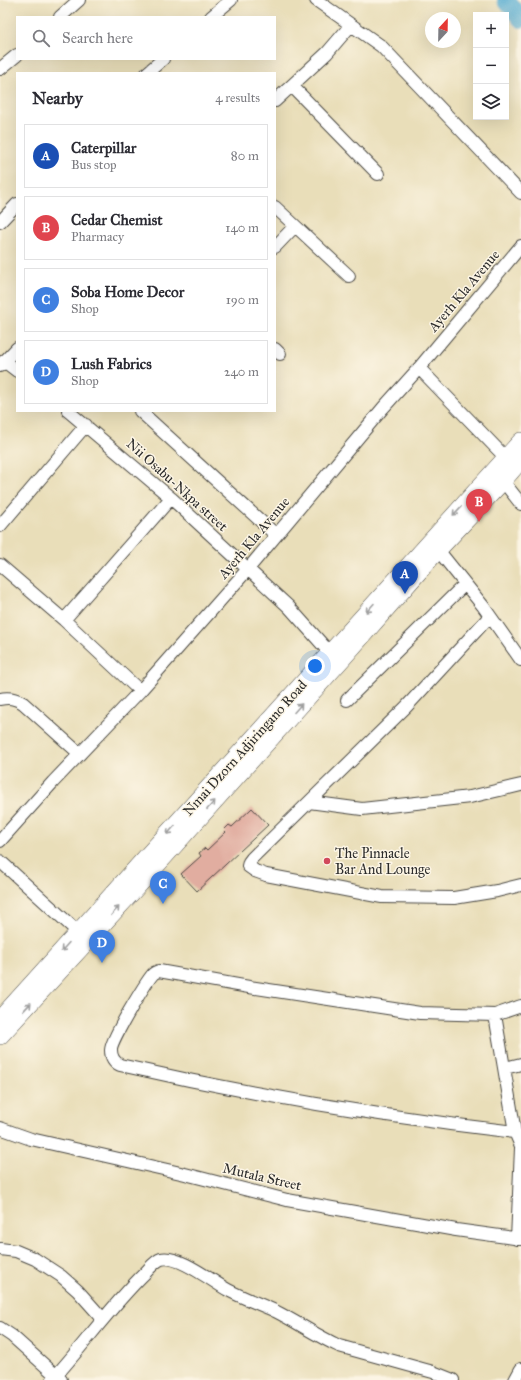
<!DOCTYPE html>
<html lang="en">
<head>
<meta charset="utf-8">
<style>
  :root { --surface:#fff; --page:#f7f7f7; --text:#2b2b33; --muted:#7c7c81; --line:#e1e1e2; --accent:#1a73e8 }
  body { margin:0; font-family:"IM FELL Great Primer",serif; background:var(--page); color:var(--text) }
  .controls { position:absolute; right:12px; top:12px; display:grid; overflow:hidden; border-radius:0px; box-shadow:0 4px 16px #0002 }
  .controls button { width:36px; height:36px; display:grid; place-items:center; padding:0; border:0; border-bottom:1px solid var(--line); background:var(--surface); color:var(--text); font:20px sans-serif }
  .compass { position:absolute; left:425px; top:12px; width:36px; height:36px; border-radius:50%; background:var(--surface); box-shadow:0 4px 16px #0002; rotate:22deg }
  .you { position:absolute; left:315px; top:666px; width:14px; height:14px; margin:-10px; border:3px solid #fff; border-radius:50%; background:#1a73e8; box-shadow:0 0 0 6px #1a73e833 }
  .badge { display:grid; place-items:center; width:26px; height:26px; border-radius:50%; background:var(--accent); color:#fff; font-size:13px; font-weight:700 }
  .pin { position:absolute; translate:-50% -33px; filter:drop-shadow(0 1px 2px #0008) }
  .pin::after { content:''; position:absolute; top:21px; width:14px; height:12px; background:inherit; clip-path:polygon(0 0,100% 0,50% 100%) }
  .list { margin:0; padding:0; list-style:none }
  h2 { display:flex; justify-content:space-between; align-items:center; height:52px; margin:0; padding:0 16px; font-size:17px }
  h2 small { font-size:13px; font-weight:400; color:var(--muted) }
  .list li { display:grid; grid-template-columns:26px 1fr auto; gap:12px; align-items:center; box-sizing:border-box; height:64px; margin:0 8px 8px; padding:0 8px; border:1px solid var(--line); border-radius:0px }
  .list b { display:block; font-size:15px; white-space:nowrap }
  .list p { margin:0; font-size:13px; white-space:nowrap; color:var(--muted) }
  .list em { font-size:13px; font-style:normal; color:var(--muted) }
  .icon { flex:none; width:22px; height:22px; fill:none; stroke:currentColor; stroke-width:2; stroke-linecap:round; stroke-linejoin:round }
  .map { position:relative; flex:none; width:521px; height:1380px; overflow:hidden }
  .search { position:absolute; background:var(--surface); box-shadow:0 4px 16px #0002; left:16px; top:16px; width:260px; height:44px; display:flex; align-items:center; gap:10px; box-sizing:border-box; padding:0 14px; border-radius:0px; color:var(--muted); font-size:15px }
  .panel { position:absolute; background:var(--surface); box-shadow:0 4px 16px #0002; left:16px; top:72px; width:260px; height:340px; border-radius:0px }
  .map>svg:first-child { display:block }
</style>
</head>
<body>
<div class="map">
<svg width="521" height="1380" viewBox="0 0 521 1380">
  <rect width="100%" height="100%" fill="#fcf5e5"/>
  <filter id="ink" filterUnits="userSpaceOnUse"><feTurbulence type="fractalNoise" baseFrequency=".025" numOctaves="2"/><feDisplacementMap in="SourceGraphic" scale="8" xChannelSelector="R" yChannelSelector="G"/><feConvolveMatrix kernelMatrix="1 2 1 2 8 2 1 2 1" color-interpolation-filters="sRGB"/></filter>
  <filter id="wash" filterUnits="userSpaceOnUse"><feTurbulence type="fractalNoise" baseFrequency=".012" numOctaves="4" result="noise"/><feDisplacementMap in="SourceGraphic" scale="16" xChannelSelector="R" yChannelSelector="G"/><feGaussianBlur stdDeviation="0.9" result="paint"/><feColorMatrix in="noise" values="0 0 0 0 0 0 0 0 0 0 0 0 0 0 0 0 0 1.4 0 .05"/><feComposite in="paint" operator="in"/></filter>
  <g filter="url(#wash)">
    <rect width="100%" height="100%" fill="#e9deb9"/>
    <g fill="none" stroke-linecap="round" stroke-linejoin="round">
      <path stroke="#54acd1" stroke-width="18" d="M506 0 521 19"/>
    </g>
    <g id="blocks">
      <path fill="#e1ada0" d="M252 808 268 825 197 891 181 874 201 856 199 853 205 848 207 850 226 832 224 830 229 825 232 827Z"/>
    </g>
  </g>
  <g filter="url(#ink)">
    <use href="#blocks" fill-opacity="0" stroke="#484640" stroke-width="1"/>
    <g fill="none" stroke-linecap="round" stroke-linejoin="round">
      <defs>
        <path id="street" d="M316 0 381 46 521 193
          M60 17 79 0
          M211 17 231 0
          M0 69 17 55
          M147 73 163 59
          M292 86 378 174
          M275 101 327 53 351 25
          M275 207 349 276
          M0 222 17 204
          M275 247 295 226
          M275 349 280 354
          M4 361 17 371
          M0 366 17 348
          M419 368 506 458
          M68 411 171 498 289 607 330 653
          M140 411 276 535
          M503 481 521 504
          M0 526 86 425
          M438 550 483 606 521 660
          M0 565 64 620 140 691
          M490 616 406 707 252 858 249 862 248 866 255 871 266 875 382 897 454 898 497 891 521 885
          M64 620 171 498
          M0 699C9 697 15 698 23 703L80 754
          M347 700 465 584
          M309 802 362 809 470 797 521 785
          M0 841 53 782 140 691 248 569 383 408 419 368 521 246
          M0 861 78 932
          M495 1015 515 1132 521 1146
          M505 1068 521 1064
          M0 1128 31 1139 185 1174 287 1200 456 1230 521 1239
          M515 1132C383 1117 251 1095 120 1065 114 1062 111 1057 111 1050 110 1041 146 982 153 974 155 972 156 972 159 971L249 987 420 1013 495 1015 521 1006
          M517 1239 521 1148
          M0 1249 16 1251 35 1259 61 1276 78 1291 103 1319
          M0 1328 12 1336 61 1380
          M52 1380C84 1345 111 1306 145 1273 149 1269 155 1261 161 1259 178 1254 213 1282 228 1290 243 1298 260 1304 275 1311 297 1322 317 1336 339 1346L433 1372 453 1380
          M515 1380 521 1369"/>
        <path id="secondary" d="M0 1019 521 441
          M0 1036 149 874 343 658 438 550 503 481 521 460"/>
      </defs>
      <use href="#street" stroke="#484640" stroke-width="14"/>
      <use href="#secondary" stroke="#484640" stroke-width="18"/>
      <use href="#street" stroke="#fff" stroke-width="12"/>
      <use href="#secondary" stroke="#fff" stroke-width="17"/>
    </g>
    <defs><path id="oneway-shaft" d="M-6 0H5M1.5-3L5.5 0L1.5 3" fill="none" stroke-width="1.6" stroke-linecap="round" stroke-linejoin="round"/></defs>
    <g stroke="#a0a0a0">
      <use href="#oneway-shaft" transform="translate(457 511) rotate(133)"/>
      <use href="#oneway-shaft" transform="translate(370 608) rotate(132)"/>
      <use href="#oneway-shaft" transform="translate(298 708) rotate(-48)"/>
      <use href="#oneway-shaft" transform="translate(211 805) rotate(-48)"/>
      <use href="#oneway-shaft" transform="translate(171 830) rotate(132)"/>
      <use href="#oneway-shaft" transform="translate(115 911) rotate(-48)"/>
      <use href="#oneway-shaft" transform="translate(65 947) rotate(132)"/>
      <use href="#oneway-shaft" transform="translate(27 1007) rotate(-47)"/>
    </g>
  </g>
  <circle fill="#d1495b" stroke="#fcf5e5" stroke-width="1.5" cx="327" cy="861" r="4"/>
  <g text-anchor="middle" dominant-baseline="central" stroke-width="3" stroke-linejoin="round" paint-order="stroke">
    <g font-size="14" fill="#2b2b2b" stroke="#fcf5e5">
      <text transform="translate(464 291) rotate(-50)">Ayerh Kla Avenue</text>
      <text transform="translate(177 485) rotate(42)">Nii Osabu-Nkpa street</text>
      <text transform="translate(254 538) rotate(-50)">Ayerh Kla Avenue</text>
      <text transform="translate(245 748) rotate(-48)">Nmai Dzorn Adjiringano Road</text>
      <text transform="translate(262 1177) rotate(13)">Mutala Street</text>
    </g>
    <g font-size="14" fill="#2b2b2b" stroke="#fcf5e5" text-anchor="start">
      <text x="335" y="853">The Pinnacle<tspan x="335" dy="16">Bar And Lounge</tspan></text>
    </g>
  </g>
</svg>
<div class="controls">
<button>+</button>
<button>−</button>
<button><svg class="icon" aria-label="layers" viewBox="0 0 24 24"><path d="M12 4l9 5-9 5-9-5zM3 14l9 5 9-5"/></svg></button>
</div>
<svg class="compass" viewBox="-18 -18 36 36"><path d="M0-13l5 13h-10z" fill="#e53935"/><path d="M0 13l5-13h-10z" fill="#7c7c81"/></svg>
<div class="you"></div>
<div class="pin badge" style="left:405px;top:594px;background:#1a4fb4">A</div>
<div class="pin badge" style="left:479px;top:522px;background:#e0444e">B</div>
<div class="pin badge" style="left:163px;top:904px;background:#3f7fe0">C</div>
<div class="pin badge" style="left:102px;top:963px;background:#3f7fe0">D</div>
<div class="search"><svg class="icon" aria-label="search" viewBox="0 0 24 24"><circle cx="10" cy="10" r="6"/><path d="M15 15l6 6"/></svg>Search here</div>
<section class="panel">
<h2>Nearby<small>4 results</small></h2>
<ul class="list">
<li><span class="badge" style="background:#1a4fb4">A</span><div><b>Caterpillar</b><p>Bus stop</p></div><em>80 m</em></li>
<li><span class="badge" style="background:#e0444e">B</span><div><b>Cedar Chemist</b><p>Pharmacy</p></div><em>140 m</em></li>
<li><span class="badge" style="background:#3f7fe0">C</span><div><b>Soba Home Decor</b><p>Shop</p></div><em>190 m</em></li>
<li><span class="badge" style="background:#3f7fe0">D</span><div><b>Lush Fabrics</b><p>Shop</p></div><em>240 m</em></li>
</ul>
</section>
</div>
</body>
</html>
